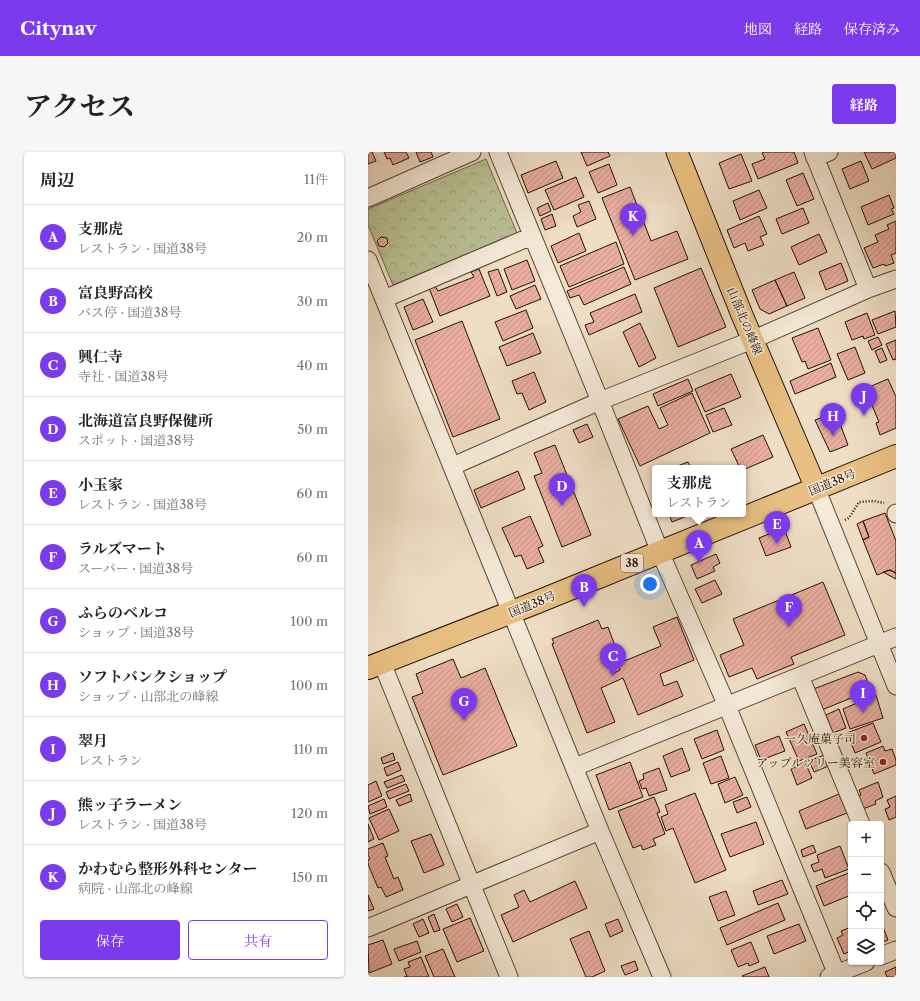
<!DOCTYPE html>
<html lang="ja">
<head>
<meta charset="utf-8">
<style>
  :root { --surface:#fff; --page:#f6f6f6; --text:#222; --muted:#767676; --line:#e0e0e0; --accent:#7c3aed }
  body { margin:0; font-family:"Libre Caslon Text","Noto Serif JP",serif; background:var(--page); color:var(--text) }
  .controls { position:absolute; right:12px; bottom:12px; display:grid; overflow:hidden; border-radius:4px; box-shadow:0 1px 3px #0004 }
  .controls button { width:36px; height:36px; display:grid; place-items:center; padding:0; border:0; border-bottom:1px solid var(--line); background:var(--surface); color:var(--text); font:20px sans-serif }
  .you { position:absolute; left:282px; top:432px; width:14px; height:14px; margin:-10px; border:3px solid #fff; border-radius:50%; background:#1a73e8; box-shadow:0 0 0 6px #1a73e833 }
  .badge { display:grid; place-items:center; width:26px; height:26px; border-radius:50%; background:var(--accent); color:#fff; font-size:13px; font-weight:700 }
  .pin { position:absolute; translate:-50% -33px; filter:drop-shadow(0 1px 2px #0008) }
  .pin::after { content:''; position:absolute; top:21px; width:14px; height:12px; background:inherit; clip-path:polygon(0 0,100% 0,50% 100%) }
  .popup { position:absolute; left:284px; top:313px; width:94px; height:52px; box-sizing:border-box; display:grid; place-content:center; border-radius:4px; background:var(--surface); filter:drop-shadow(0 1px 3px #0005); font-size:13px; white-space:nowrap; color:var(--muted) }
  .popup b { font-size:15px; color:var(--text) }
  .popup::after { content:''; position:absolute; left:50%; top:100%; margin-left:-8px; border:8px solid transparent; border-top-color:var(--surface) }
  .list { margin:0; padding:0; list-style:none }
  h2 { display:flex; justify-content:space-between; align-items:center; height:52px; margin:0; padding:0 16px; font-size:17px }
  h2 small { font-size:13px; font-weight:400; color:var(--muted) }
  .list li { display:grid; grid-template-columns:26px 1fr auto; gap:12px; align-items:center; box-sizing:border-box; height:64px; padding:0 16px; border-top:1px solid var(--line) }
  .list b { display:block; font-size:15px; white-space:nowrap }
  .list p { margin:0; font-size:13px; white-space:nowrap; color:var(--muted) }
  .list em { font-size:13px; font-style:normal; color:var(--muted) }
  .actions { display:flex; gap:8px; padding:12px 16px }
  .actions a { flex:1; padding:9px 0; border:1px solid var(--accent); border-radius:4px; text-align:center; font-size:14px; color:var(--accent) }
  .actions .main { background:var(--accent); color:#fff }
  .icon { flex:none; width:22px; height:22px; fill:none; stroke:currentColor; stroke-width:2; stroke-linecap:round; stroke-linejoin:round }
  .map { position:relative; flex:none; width:528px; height:825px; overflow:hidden; border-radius:4px }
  header { display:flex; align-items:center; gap:24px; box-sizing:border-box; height:56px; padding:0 20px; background:var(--accent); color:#fff }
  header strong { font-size:19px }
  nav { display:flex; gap:22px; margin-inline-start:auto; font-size:14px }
  .intro { display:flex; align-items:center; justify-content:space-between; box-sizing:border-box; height:96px; padding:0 24px }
  h1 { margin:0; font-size:28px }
  .button { padding:10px 18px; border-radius:4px; background:var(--accent); color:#fff; font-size:14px; font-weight:700 }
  main { display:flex; gap:24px; padding:0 24px }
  aside { flex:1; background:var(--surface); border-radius:4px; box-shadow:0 1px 3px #0004 }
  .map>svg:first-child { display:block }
</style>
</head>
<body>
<header>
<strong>Citynav</strong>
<nav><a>地図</a><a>経路</a><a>保存済み</a></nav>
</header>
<div class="intro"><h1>アクセス</h1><a class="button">経路</a></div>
<main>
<aside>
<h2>周辺<small>11件</small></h2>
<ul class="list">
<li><span class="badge">A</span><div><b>支那虎</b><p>レストラン · 国道38号</p></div><em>20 m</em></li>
<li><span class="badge">B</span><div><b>富良野高校</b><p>バス停 · 国道38号</p></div><em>30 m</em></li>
<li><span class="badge">C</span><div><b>興仁寺</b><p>寺社 · 国道38号</p></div><em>40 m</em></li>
<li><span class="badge">D</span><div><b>北海道富良野保健所</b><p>スポット · 国道38号</p></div><em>50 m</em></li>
<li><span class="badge">E</span><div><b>小玉家</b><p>レストラン · 国道38号</p></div><em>60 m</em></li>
<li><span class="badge">F</span><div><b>ラルズマート</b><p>スーパー · 国道38号</p></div><em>60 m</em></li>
<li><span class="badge">G</span><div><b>ふらのベルコ</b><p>ショップ · 国道38号</p></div><em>100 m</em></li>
<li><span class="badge">H</span><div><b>ソフトバンクショップ</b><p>ショップ · 山部北の峰線</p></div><em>100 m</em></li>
<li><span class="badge">I</span><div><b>翠月</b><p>レストラン</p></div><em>110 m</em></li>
<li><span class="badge">J</span><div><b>熊ッ子ラーメン</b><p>レストラン · 国道38号</p></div><em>120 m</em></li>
<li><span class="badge">K</span><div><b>かわむら整形外科センター</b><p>病院 · 山部北の峰線</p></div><em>150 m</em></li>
</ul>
<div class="actions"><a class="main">保存</a><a>共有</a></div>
</aside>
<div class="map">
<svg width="528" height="825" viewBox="0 0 528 825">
  <defs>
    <pattern id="forest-crowns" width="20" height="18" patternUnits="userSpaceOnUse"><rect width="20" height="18" fill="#b9c195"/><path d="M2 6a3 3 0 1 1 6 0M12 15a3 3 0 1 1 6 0" fill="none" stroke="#9fa57f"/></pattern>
    <pattern id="building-hatch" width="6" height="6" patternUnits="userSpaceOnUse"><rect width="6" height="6" fill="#e9aea0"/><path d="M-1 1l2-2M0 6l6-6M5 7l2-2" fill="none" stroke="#c89588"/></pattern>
  </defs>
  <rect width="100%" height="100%" fill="#efdec5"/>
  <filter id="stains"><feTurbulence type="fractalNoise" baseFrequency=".005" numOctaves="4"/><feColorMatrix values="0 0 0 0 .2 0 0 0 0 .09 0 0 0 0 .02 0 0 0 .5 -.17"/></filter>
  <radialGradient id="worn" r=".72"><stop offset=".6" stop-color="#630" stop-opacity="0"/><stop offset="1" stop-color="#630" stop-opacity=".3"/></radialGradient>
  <path fill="url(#forest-crowns)" stroke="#6e694c" d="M118 7 149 81 25 133 0 73V57Z"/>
  <path fill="url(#building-hatch)" stroke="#241102" d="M0 0H4L8 9 0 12Z
    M16 0H38L41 6 25 13 22 6 19 7Z
    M48 0H63L65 5 52 10Z
    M213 0H240L242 4 219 14Z
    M396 0H426L430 11 390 27 384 12 397 7 394 1Z
    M496 0H528V6L504 17Z
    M373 2 384 29 361 37 351 11Z
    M188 9 195 26 160 41 153 23Z
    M493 9 501 29 482 37 474 17Z
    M241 12 249 33 230 41 221 20Z
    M435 21 446 47 429 54 418 28Z
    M208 25 216 45 186 58 177 38Z
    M262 35 283 89 309 79 320 107 267 128 234 46Z
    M391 38 399 56 372 68 365 49Z
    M521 43 526 56 523 57 526 62 500 73 493 55Z
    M221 49 228 67 209 75 205 64 213 60 210 53Z
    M180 51 183 59 172 64 169 56Z
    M435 56 441 71 414 82 408 67Z
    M184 62 188 74 177 78 173 67Z
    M391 64 399 82 392 85 396 93 380 99 377 91 366 96 359 78Z
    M528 69V101L523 103 526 111 517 114 516 112 505 116 496 96 510 90 507 83 521 77 519 73Z
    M211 81 218 99 190 111 183 94Z
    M451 82 459 100 431 113 423 95Z
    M13 85 19 86 20 91 16 95 11 94 9 89Z
    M248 90 256 112 201 135 192 114Z
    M159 108 167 129 144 138 136 117Z
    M473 111 480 129 458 138 451 120Z
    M256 115 263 132 216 153 211 143 202 146 199 139Z
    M333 116 358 175 310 195 286 136Z
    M111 117 122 144 72 164 61 136 67 134 70 139 106 125 103 120Z
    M130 117 139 140 129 144 120 120Z
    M426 120 437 146 419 154 407 128Z
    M407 128 419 154 401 162 392 157 384 138Z
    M167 133 173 147 148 157 142 144Z
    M267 142 274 160 221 183 217 173 226 170 222 161Z
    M55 147 65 170 45 178 36 155Z
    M158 158 165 176 135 189 127 170Z
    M527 159 528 175 510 182 504 168Z
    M499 161 507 183 496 187 495 184 484 188 477 170Z
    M94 169 132 267 85 285 47 188Z
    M272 171 288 206 271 215 255 180Z
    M450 176 463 208 440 217 437 209 434 210 424 186Z
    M165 181 173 201 139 214 131 195Z
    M510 185 514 193 504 198 500 189Z
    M528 188V207L525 208 518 192Z
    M487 195 497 221 480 228 469 202Z
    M514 196 519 208 512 211 507 199Z
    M463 211 468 225 427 242 422 229Z
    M166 220 178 250 161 258 154 241 149 242 144 229Z
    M363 222 373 245 337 260 327 237Z
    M320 227 325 239 290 254 285 242Z
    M520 227 528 245V276L512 283 508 271 511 270 501 246 498 247 494 238Z
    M324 241 342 281 272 314 250 267 280 254 291 277 300 273 292 256Z
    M356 256 364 273 345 280 338 263Z
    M468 261 480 293 462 300 447 268Z
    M219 272 225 285 211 291 205 278Z
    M395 283 405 305 375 318V316H372L363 297Z
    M187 293 223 383 194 395 166 324 174 321 166 301Z
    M320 310 323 316H304Z
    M150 319 157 337 113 356 106 338Z
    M517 361 528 389V421L522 418 509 423 495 388 501 385 495 369Z
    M301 362H318L319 364 304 370Z
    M162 364 175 394 170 396 176 410 159 417 153 403 147 405 134 376Z
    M495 369 501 385 495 388 489 372Z
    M416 376 423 395 398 404 391 386Z
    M348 402 352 411 345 415 347 419 329 427 323 413Z
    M522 418 528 421V427L515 420Z
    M347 428 354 442 334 451 327 437Z
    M455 430 477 483 423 505 426 512 389 527 384 516 361 525 352 503 376 493 365 467Z
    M309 465 326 508 292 522 296 534 309 529 315 544 270 563 255 526 233 536 247 570 219 581 184 492 186 491 184 487 230 468 234 477 240 475 247 494 242 496 246 506 239 509 244 522 252 518 249 512 293 494 285 475Z
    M85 507 93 526 117 516 149 594 75 623 44 545 55 541 48 522Z
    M490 520 497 523 503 538 451 559 443 538Z
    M508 543 515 566 482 577 475 557Z
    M471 557 478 576 465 581 458 563Z
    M505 571 513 590 487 601 479 581Z
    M436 572 449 602 431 609 418 580Z
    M349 578 356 598 334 607 326 587Z
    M411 584 417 599 393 608 387 593Z
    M515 594 517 599 524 597 528 608V613L506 622 498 601Z
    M314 596 322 618 303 625 295 604Z
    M25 601 27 608 15 612 13 606Z
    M459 602 463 613 446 620 441 609Z
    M353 604 361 626 343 632 335 611Z
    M30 610 33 618 19 624 16 616Z
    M262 610 275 645 241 658 228 623Z
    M437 610 444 626 429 633 423 617Z
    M291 616 299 638 281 644 278 636 274 637 271 629 276 627 275 622Z
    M34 623 37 629 19 636 16 630Z
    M367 625 375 643 357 651 350 632Z
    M8 629 14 644 0 650V633Z
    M510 630 515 645 507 649 508 652 492 658 487 645 493 643 491 638Z
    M38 632 41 639 21 647 18 640Z
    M327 641 358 718 327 731 305 676 298 679 293 665 300 662 297 653Z
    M42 642 44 649 31 654 28 648Z
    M471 642 479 661 438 677 431 659Z
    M528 644V665L521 668 517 657 522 655 519 648Z
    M286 645 292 660 289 661 297 682 285 687 288 693 275 698 273 693 265 696 250 659Z
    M379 645 383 655 369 661 365 650Z
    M16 647 19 655 2 662 0 654Z
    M21 657 31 679 11 688 1 666Z
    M388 670 396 692 362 705 353 682Z
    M0 672 6 687 0 690Z
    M63 682 76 713 56 721 43 689Z
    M15 691 20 704 17 705 26 727 30 725 35 738 18 745 13 735 10 736 0 712V708L2 707 0 703V697Z
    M445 693 448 700 435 705 433 698Z
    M472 694 481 717 457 726 454 717 446 720 443 713 451 710 449 703Z
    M483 720V743L456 754 448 734Z
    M414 728 420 742 390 753 385 739Z
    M207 729 219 756 145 790 133 763 151 755 146 743 156 738 162 750Z
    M358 739 367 763 350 769 341 745Z
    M0 743 6 757 0 759Z
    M410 751 417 768 359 793 352 776Z
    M89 752 95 765 84 770 78 757Z
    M66 762 72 778 66 780 60 765Z
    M102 766 116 799 89 810 75 777Z
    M55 767 61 781 51 785 45 772Z
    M250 767 255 779 242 785 237 772Z
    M513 770 520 788 513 791Z
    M431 772 438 789 406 802 399 784Z
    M483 775V799L476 802 469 786 475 783 473 779Z
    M221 779 237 819 224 825H218L202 787Z
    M15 788 24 812 1 821 0 793Z
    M49 789 53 800 31 809 26 797Z
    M383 790 391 810 381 814 380 811 370 815 363 798Z
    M75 797 87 825H66L57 804Z
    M53 805 61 825H36L39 824 36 817 42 815 40 810Z
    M267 809 270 818 257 823 253 814Z
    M397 815 401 825H375L374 824Z
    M528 815V825H519L517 820Z"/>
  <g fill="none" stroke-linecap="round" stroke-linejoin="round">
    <defs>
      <path id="minor" d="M445 0 500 137 384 188 232 249 292 400 359 554 470 825
        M447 6 461 0
        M0 46 104 0
        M0 108 232 679 294 825
        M500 137 528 127
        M16 147 164 84
        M85 314 232 249 130 0
        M448 336 528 534
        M528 361V362
        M14 511 141 825
        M432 524 493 672
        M207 615 528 485
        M513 720 528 756
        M0 776 232 679
        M513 804 528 798
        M461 825 498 810"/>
      <path id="major" d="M309 0 374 163 448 336"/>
      <path id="highway" d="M0 516 167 451 528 304"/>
    </defs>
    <use href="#minor" stroke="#574433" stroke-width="19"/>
    <use href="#major" stroke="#241102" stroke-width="23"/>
    <use href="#highway" stroke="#241102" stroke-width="24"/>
    <path stroke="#241102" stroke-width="2.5" stroke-dasharray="1 2" stroke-linecap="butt" d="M477 368 481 366 491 350 506 349 516 351"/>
    <use href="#minor" stroke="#f5ead9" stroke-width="17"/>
    <use href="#major" stroke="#e8bf82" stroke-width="21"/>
    <use href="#highway" stroke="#e8bf82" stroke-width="22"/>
  </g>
  <g fill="#8f2418" stroke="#f5ead9" stroke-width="1.5">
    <circle cx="496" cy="586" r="4"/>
    <circle cx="515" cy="610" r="4"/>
  </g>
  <g text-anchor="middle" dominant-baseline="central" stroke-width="3" stroke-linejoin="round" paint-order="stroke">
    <rect fill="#f5ead9" stroke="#635242" stroke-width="1" x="253" y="402" width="22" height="18" rx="3"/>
    <g font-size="11" font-weight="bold" fill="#241102">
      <text x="264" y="411">38</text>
    </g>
    <g font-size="12" fill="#241102" stroke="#f5ead9">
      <text transform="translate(377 169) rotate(67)">山部北の峰線</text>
      <text transform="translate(464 330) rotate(-22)">国道38号</text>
      <text transform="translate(164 452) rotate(-22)">国道38号</text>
    </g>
    <g font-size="12" fill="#241102" stroke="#f5ead9" text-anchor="end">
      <text x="488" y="586">一久庵菓子司</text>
      <text x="507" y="610">アップルツリー美容室</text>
    </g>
  </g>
  <rect width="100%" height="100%" filter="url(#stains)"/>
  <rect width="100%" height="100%" fill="url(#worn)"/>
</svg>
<div class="controls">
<button>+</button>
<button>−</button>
<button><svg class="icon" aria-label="locate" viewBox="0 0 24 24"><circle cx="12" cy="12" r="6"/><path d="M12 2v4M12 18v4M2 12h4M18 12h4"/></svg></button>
<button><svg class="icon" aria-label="layers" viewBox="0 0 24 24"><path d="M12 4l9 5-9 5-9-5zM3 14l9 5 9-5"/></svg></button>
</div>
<div class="you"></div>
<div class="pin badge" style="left:331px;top:411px">A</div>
<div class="popup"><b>支那虎</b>レストラン</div>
<div class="pin badge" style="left:216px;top:455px">B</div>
<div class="pin badge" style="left:245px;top:524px">C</div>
<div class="pin badge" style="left:194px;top:354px">D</div>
<div class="pin badge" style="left:409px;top:392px">E</div>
<div class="pin badge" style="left:421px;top:475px">F</div>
<div class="pin badge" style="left:96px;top:569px">G</div>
<div class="pin badge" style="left:465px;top:284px">H</div>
<div class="pin badge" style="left:495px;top:561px">I</div>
<div class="pin badge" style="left:496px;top:264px">J</div>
<div class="pin badge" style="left:265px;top:84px">K</div>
</div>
</main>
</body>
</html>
